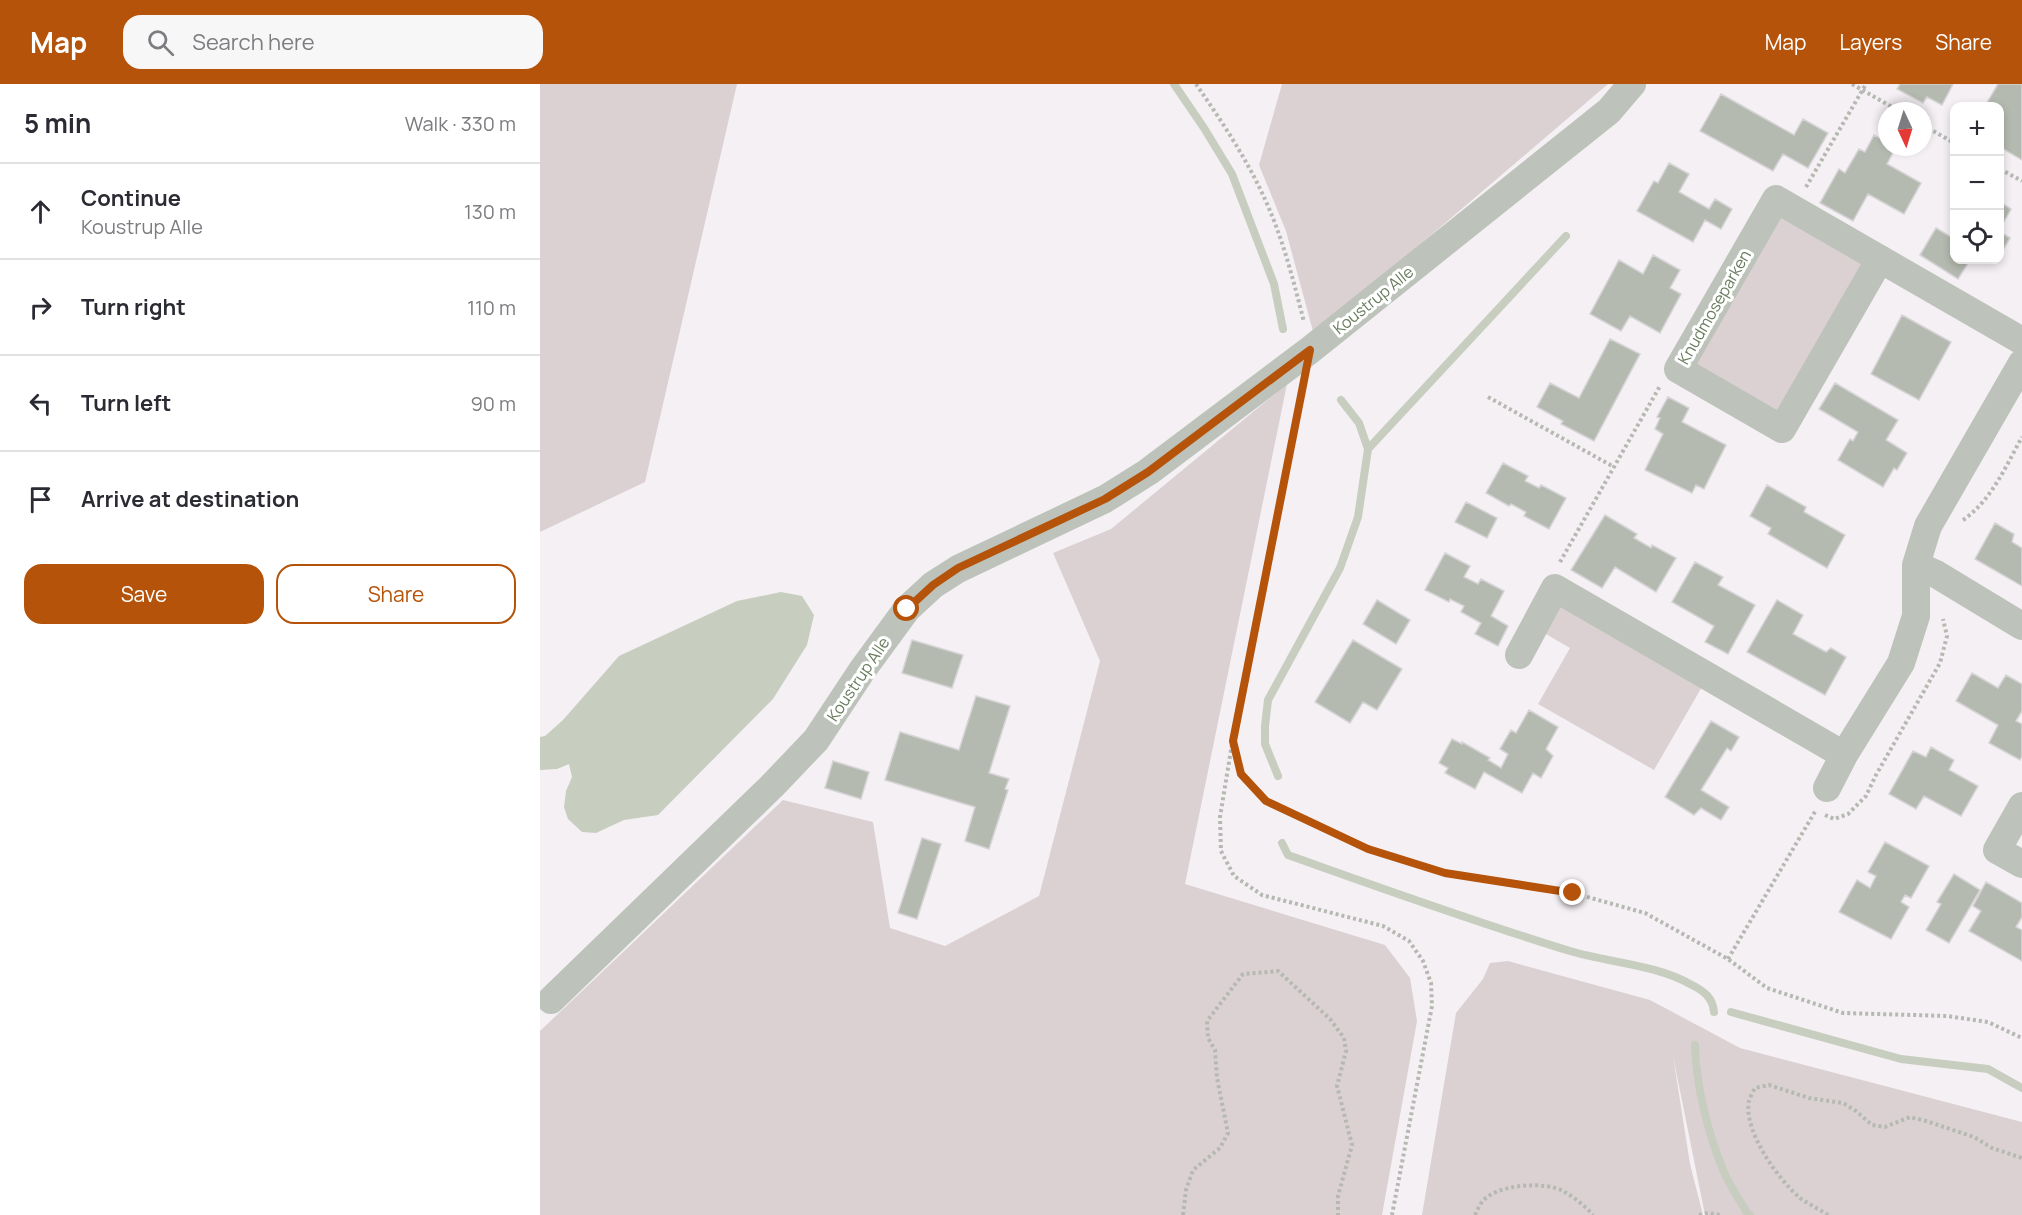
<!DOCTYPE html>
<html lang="en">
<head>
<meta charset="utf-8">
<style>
  :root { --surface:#fff; --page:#f7f7f7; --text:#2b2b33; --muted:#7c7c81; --line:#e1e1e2; --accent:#b45309 }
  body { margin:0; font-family:Manrope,sans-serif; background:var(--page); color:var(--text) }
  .controls { position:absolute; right:18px; top:18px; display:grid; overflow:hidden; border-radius:12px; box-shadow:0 3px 9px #0003 }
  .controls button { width:54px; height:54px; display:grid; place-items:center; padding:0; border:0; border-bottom:2px solid var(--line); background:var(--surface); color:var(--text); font:30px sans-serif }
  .compass { position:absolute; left:1338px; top:18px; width:54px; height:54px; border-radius:50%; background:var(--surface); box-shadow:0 3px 9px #0003; rotate:176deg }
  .stop { position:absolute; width:18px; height:18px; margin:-14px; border:4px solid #b45309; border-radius:50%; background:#fff }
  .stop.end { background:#b45309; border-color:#fff; box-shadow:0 2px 6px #0008 }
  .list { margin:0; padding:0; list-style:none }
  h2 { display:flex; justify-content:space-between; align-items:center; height:78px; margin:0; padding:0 24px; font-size:26px }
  h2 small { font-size:20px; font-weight:400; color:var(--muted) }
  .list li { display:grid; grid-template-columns:39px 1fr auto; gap:18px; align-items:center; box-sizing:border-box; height:96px; padding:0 24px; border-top:2px solid var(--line) }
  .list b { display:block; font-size:22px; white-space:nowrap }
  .list p { margin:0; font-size:20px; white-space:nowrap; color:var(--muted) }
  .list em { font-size:20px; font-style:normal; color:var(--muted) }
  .actions { display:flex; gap:12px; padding:18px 24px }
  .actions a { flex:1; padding:14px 0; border:2px solid var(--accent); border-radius:18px; text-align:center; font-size:21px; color:var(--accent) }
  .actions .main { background:var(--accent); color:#fff }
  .icon { flex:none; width:33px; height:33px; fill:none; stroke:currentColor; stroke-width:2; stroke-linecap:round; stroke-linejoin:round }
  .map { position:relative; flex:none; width:1482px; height:1131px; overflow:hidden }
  header { display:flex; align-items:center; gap:36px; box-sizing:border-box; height:84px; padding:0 30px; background:var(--accent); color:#fff }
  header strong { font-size:28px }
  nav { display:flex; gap:33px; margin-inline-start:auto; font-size:21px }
  .search { width:420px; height:54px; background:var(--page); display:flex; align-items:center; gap:15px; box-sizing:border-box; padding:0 21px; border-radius:18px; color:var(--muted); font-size:22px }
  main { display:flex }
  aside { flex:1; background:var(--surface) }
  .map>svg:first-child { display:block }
</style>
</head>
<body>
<header>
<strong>Map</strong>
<div class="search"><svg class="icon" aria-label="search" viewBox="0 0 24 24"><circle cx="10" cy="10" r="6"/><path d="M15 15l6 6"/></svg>Search here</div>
<nav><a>Map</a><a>Layers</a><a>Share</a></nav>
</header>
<main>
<aside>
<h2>5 min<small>Walk · 330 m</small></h2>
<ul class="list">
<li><svg class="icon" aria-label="ahead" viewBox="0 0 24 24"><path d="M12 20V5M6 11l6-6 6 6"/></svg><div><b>Continue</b><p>Koustrup Alle</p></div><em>130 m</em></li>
<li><svg class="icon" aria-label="right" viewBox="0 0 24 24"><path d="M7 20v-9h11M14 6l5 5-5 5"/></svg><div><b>Turn right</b></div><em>110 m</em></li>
<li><svg class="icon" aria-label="left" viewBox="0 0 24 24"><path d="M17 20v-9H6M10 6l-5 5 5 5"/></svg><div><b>Turn left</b></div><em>90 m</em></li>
<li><svg class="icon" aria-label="arrive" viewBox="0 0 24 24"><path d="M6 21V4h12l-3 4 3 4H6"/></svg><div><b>Arrive at destination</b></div></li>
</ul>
<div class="actions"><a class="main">Save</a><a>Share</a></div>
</aside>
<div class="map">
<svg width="1482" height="1131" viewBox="0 0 1482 1131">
  <rect width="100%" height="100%" fill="#f4f0f4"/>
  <path fill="#dbd1d3" d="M0 0H197L105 398 0 448Z
    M742 0H1068L774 251 746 147 719 81Z
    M1239 129 1326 179 1238 333 1151 283Z
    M747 300 645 800 845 861 870 894 877 937 842 1131H0V947L243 716 333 738 350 844 405 862 499 812 560 577 513 469 571 445Z
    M1016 518 1163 601 1114 686 998 620 1030 564 999 546Z
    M968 877 1110 916 1200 964 1482 1038V1131H1165L1133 972 1150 1080 1163 1131H882L916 929 943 895 950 879Z"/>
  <path fill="#c8cebf" d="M241 508 262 512 274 531 267 561 233 615 118 731 84 736 56 749 42 748 28 735 24 723 26 707 32 693 29 680 17 685 0 686V653L5 652 23 636 79 572 197 517Z"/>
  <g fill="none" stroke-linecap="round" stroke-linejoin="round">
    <path stroke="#c8cebf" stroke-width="8" d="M634 0 664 44 692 90 734 200 743 245
      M828 365 1026 152
      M738 692 725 660V642L728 616 800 484 818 433 828 365 819 339 801 316
      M742 759 748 771C841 804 935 838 1030 867 1070 879 1115 880 1152 901 1164 907 1173 914 1174 928
      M1191 928 1361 975 1448 985 1482 1004
      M1155 961C1156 1002 1168 1050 1184 1088 1190 1102 1199 1115 1207 1129L1210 1131"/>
  </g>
  <path fill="#b4baaf" stroke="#d5d3d5" stroke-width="1.5" d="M1360 0H1413L1402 21 1387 13 1383 19 1357 5Z
    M1458 0H1482V76L1460 63V22H1445Z
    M1181 10 1254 51 1263 35 1288 49 1268 84 1243 70 1233 87 1160 47Z
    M1334 51 1347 58V63H1356L1347 80 1381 99 1364 130 1328 110 1313 137 1280 119 1299 85 1305 89 1319 65 1325 68Z
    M1129 79 1149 90 1139 108 1169 125 1175 115 1192 125 1181 145 1165 136 1153 158 1097 127 1114 97 1118 99Z
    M1460 118 1471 125 1460 145Z
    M1396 144 1411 153 1414 146V176H1430L1418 195 1380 171Z
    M1460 148 1470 154 1460 171Z
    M1113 171 1140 186 1130 204 1141 210 1120 249 1090 232 1081 247 1050 230 1079 176 1103 190Z
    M1362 231 1411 258 1379 316 1331 290Z
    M1070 255 1100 270 1054 357 1021 340 1023 337 997 323 1010 299 1039 314Z
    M1295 299 1358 336 1346 356 1367 369 1357 386 1354 384 1343 403 1298 376 1310 355 1313 357 1318 348 1279 325Z
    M1128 313 1149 324 1142 338 1186 361 1164 405 1156 401 1152 409 1105 386 1123 350 1115 345 1120 334 1117 333Z
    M963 379 988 392 985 397 999 404 1001 401 1026 414 1009 445 984 432 986 428 971 420 969 422 946 409Z
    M1227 401 1266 423 1264 428 1305 451 1287 484 1228 450 1231 444 1210 432Z
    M926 418 957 434 947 454 915 438Z
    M1065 431 1097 450 1094 454 1111 464 1112 461 1136 474 1116 508 1075 483 1062 504 1031 486Z
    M1455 439 1474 450 1472 458 1482 464V502L1435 475Z
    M905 469 930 482 924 493 938 500 941 495 964 507 951 532 968 542 958 562 935 550 941 539 921 528 924 522 910 515 909 518 885 506Z
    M1155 478 1183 493 1178 501 1215 521 1188 570 1165 558 1174 542 1132 518Z
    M837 516 870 536 856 560 823 540Z
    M1237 516 1263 531 1253 550 1286 568 1291 564 1306 573 1285 611 1207 568Z
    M372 556 423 571 412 604 362 589Z
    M813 556 862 585 837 626 823 618 810 639 775 618Z
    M1432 589 1458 604 1466 591 1482 600V627L1476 637 1482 640V672L1480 676 1449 659 1458 641 1416 617Z
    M436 612 470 622 449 689 469 695 465 705 468 706 449 765 425 757 435 723 345 696 360 648 419 666Z
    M989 626 1018 643 1006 665 1013 672 1001 694 993 689 982 709 944 688 935 705 905 689 908 684 899 679 912 655 922 660V658L950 674 948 676 961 684 968 670 960 665 971 646 976 649Z
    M1171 637 1199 653 1191 667 1187 664 1161 706 1189 723 1181 736 1161 724 1154 731 1125 713Z
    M1391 663 1414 676 1409 686 1438 702 1421 732 1384 712 1376 725 1349 710 1373 667 1386 673Z
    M293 677 329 688 321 715 285 704Z
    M382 754 401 760 377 835 358 829Z
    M1345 758 1389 782 1371 814 1365 811 1361 818 1369 823 1351 855 1299 828 1317 796 1330 804 1336 792 1328 788Z
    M1414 790 1440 806 1409 859 1386 846 1401 820 1397 818Z
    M1446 798 1482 819V833L1476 843 1482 846V877L1429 847 1441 827 1433 822Z"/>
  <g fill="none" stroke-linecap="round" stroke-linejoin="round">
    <path stroke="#b5b9b2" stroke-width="4" stroke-dasharray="3 3" stroke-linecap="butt" d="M656 0C680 35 705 72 723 111 742 151 753 195 764 238
      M1312 0 1359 27
      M1383 41 1414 59
      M1460 85 1482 97
      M1266 103 1326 0
      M763 304 693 657 701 690 726 717 828 765 905 789 1033 809 1105 829 1188 875 1227 904 1303 929 1407 932 1448 938 1482 954
      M948 313 1074 383
      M1423 436C1451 417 1466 382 1482 353
      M1020 478 1120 302
      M692 660 680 733 681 767 694 792 722 811 843 842 869 857 883 877 891 899 892 922 852 1131
      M1285 731 1294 735 1308 730 1326 712 1336 691 1400 579 1407 552 1403 535
      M1188 875 1276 726
      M643 1131 646 1106 653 1086 680 1064 688 1049 677 994 675 966 668 954 667 937 703 890 738 887 790 935 804 954 806 967 797 1002 812 1061 798 1112V1131
      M935 1131C937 1127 939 1122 942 1118 956 1100 1004 1097 1023 1107 1034 1113 1045 1122 1053 1131
      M1159 1131 1168 1129 1180 1131
      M1288 1131C1279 1125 1268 1120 1260 1114 1238 1095 1203 1047 1209 1017 1210 1013 1213 1008 1215 1004L1229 1001 1269 1014 1303 1019 1316 1027 1332 1041 1345 1043 1370 1033 1386 1037 1434 1053 1452 1064 1482 1074"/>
    <path stroke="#bdc3ba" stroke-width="28" d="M1340 175 1242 345 1138 285 1236 115 1482 257
      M1376 481 1396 490 1482 542
      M979 571 1015 504 1304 671
      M1287 704 1304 671 1361 579 1376 532V481L1388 442 1482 279
      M1482 722 1457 766 1482 780
      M11 916 232 702 276 656 323 585 367 525 393 501 418 485 565 415 608 388 770 266 1069 27 1092 0"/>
  </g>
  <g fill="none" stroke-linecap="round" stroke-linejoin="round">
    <path stroke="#b45309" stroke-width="8" d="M367 525 393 501 418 484 565 415 608 388 770 266 693 657 701 690 726 717 828 765 905 789 1033 809"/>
  </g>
  <g text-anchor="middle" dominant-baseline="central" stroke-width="6" stroke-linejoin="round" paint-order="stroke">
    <g font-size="16" fill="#6a7c5e" stroke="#fff">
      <text transform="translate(833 216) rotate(-39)">Koustrup Alle</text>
      <text transform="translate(1174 223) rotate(-60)">Knudmoseparken</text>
      <text transform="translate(318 595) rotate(-56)">Koustrup Alle</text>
    </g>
  </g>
</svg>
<div class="controls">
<button>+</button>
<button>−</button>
<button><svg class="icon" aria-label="locate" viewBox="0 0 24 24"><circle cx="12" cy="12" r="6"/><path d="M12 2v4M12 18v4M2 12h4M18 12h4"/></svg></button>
</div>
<svg class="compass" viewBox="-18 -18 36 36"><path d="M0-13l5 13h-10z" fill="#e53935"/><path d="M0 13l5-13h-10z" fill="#7c7c81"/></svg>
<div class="stop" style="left:367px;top:525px"></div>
<div class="stop end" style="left:1033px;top:809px"></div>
</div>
</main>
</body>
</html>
